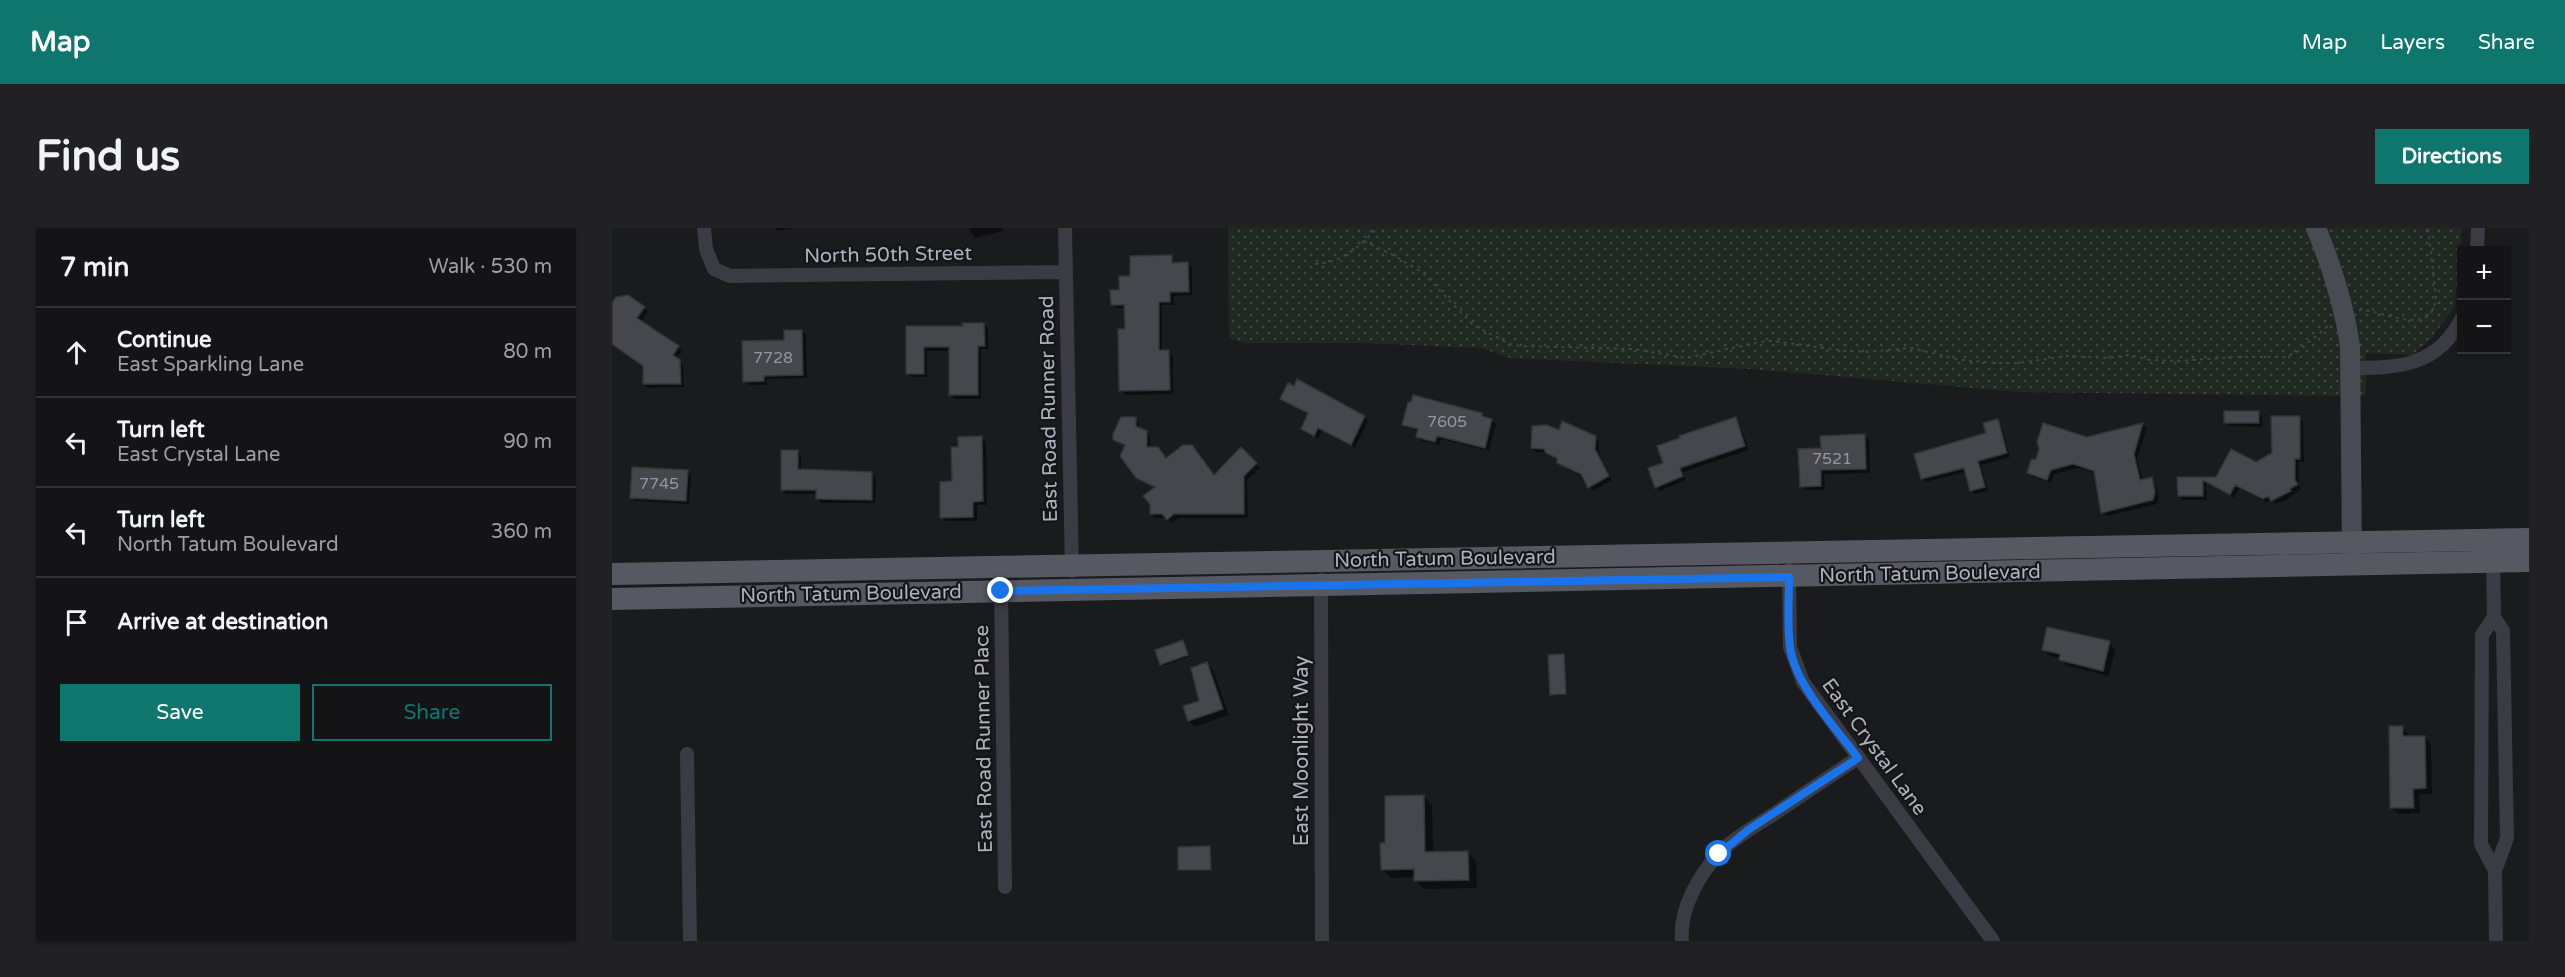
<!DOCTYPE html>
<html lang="en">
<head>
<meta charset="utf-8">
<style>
  :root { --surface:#141416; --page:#212123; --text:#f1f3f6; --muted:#9d9ea1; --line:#333335; --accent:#0f766e }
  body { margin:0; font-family:"Varela Round",sans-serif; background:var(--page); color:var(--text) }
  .controls { position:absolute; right:18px; top:18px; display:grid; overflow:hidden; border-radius:0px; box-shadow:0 2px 4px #0004 }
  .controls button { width:54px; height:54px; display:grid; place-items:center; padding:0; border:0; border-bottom:2px solid var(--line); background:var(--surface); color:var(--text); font:30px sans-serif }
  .stop { position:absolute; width:18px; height:18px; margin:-14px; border:4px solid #1a73e8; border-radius:50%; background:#fff }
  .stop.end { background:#1a73e8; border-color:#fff; box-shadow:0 2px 6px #0008 }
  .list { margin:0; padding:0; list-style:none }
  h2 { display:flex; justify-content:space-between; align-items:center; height:78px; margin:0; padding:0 24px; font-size:26px }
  h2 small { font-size:20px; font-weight:400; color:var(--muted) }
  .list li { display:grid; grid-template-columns:39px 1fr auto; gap:18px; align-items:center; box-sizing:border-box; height:90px; padding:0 24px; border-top:2px solid var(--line) }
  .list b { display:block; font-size:22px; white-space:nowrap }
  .list p { margin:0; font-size:20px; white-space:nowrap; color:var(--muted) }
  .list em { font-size:20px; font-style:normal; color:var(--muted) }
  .actions { display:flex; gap:12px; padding:18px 24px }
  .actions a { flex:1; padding:14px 0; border:2px solid var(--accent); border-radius:0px; text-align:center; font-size:21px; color:var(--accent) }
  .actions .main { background:var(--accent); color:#fff }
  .icon { flex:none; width:33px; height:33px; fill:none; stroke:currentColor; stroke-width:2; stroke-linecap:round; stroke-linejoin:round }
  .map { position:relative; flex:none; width:1917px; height:713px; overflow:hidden; border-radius:0px }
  header { display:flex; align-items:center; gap:36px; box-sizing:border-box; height:84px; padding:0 30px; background:var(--accent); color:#fff }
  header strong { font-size:28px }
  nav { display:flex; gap:33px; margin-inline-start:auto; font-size:21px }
  .intro { display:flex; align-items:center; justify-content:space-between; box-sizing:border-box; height:144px; padding:0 36px }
  h1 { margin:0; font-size:42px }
  .button { padding:15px 27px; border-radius:0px; background:var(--accent); color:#fff; font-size:21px; font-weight:700 }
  main { display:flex; gap:36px; padding:0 36px }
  aside { flex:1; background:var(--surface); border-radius:0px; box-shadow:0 2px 4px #0004 }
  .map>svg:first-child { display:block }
</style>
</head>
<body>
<header>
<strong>Map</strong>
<nav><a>Map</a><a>Layers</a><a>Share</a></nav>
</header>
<div class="intro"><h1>Find us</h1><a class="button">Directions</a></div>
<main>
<aside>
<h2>7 min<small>Walk · 530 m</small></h2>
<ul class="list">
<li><svg class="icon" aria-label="ahead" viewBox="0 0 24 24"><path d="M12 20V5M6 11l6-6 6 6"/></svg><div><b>Continue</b><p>East Sparkling Lane</p></div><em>80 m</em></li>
<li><svg class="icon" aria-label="left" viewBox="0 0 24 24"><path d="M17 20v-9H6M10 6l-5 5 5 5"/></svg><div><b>Turn left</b><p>East Crystal Lane</p></div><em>90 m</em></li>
<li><svg class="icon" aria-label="left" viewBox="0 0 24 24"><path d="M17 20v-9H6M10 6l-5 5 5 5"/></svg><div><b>Turn left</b><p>North Tatum Boulevard</p></div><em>360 m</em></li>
<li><svg class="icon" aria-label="arrive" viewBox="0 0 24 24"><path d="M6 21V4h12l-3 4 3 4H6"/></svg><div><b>Arrive at destination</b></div></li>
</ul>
<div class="actions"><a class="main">Save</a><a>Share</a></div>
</aside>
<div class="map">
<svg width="1917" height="713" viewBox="0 0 1917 713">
  <defs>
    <pattern id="grass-dots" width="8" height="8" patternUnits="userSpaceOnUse" patternTransform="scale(1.5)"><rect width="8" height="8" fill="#202921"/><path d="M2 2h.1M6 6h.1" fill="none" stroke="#3e463f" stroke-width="1.8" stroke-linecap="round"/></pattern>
  </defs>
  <rect width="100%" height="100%" fill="#1a1b1d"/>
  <path fill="url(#grass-dots)" d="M616 0H1850L1843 78 1819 111 1800 127 1754 125V168H1728L1407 164 1139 141 898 130 869 120 750 115H633L617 110Z"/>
  <path fill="#0007" d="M162 0H182L166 3Z
    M357 0H391V3L363 10Z
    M559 29 563 36H576L580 40V67L562 68V77H550V124H556L561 128V166L513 167 509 162 514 80H504L500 76 520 49Z
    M0 77 32 80 36 84 29 94 70 123 64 131 71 138 72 159 36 160 32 156V139L0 116Z
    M372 96 376 101V121H369V171H343L339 167 338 123H315V149H299L295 145V99H352Z
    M190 103 194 107 195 150 155 151V157H137L133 153 174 114Z
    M670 170 752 189 756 193 743 220 710 203 706 211 690 201 697 187Z
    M1646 185 1650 189V199L1617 198 1613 194Z
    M870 186 884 196 877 223 829 211 827 217 810 213 806 209 807 203 796 200 792 196Z
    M1123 190 1127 195 1137 222 1071 244 1074 252 1048 263 1044 259 1053 236Z
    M1687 190 1691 194 1692 234H1686L1687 257 1689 261 1673 273 1664 276 1660 272 1655 274 1627 260 1622 270 1594 254 1595 272H1571L1567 268V250H1605L1644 236 1661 226Z
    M523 191 527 195V201L538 208V221L554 232 602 249 629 222 648 240 635 252 636 290H567L560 295 555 290H543L539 286 544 260 525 249 514 219 503 211Z
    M1385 192 1389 197 1398 229 1369 237 1376 263 1363 266 1359 262 1354 244 1314 254 1310 250 1376 206Z
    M1531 197 1535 200 1525 231 1531 253 1539 251 1543 255 1547 269 1545 276 1495 288 1491 284 1484 245 1466 240 1442 246 1439 255 1421 249 1417 245 1475 210Z
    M947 204 983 209 987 214V226L1000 252 981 263 972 249 951 239 947 232 935 224H924L920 220Z
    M1253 208 1257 212 1258 245 1212 246 1213 262H1193L1189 258 1210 221Z
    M369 210 374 214 375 277H365V293H334L330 289 341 255 348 221Z
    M185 224 189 228V243L259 246 264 250 263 275H209L205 271V266H174L170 261Z
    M75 244 79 248 77 276 24 273 20 269Z
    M1497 415 1503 421 1497 448 1455 438 1448 430 1438 428 1432 422Z
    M572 416 576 429 551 438 550 436Z
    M952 428 955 467 941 468 939 466Z
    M595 436 601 442 617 487 583 499 577 492 589 474Z
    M1790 500 1797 506V509H1812L1819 516 1820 566H1807L1808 585 1786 586 1780 580Z
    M812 569 820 577 821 625H855L864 633 865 660 812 661 803 652V649L779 650 770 641Z
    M598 620 600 643 568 642Z"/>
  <path fill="#46474d" stroke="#343439" stroke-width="1.5" d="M560 27V35L576 34 577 64H558V74H547V122H557L558 162 507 163 506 101H513L512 77H499L498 62H507V48H518V28Z
    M16 67 33 79 25 90 67 118 61 127 68 132 69 156H31V138L0 116V75L4 69Z
    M350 95H372L373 118H366V167H337V119H312V146H294V98H351Z
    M172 102H190L191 147 152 148V153L131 154 130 113 172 112Z
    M685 151 753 188 739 217 706 200 702 208 689 201 696 185 668 171 676 155 682 158Z
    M801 167 870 185V188L880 191 873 220 825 208 823 214 804 209 806 201 790 197 796 174H799Z
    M1612 183H1647V195H1612Z
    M1659 188H1688V231H1683V252L1686 256 1678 261 1679 263 1659 273 1656 268 1651 271 1623 257 1618 267 1591 252V268H1566L1565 249H1604L1619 221 1644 234 1660 225Z
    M509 189H524V198L535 203V219H546L554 230 571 217H580L602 247 629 219 645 235 632 248V286H562L555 292 550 286H538V276L531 268 543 259 524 250 508 228 513 217 501 212V206Z
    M1124 189 1133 218 1068 240 1071 248 1043 260 1036 240 1051 235 1045 218 1068 210 1067 208Z
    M1386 191 1395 225 1366 233 1373 259 1358 263 1352 240 1309 251 1302 226 1374 205 1371 195Z
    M950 193 984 208 983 221 997 248 976 260 969 246 945 235V230L934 225 932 221 919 220 920 198 935 197 947 202Z
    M1431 195 1475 209 1531 195 1522 226 1528 252 1540 249 1543 264 1541 272 1489 285 1482 243 1461 236 1439 242 1435 252 1415 245 1419 232 1424 231 1427 221 1425 214Z
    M1253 206 1254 241 1209 242V258L1188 259 1186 221 1209 220 1208 208Z
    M370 208 371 273 361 274V289L328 290V254L340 253 339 219H346V209Z
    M169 222H186V241L260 244V272L204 271V262H169Z
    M20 239 76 242 74 273 18 270Z
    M1435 399 1498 413 1491 443 1447 432 1448 426 1430 422Z
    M571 412 576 427 548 437 543 422Z
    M952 426 954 466 938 467 936 427Z
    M595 434 611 481 576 493 571 478 587 473 579 440Z
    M1777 498H1791V508H1813L1814 560 1801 561 1802 580H1778Z
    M812 567 813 624 856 623 857 652 802 653V641L769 642 768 615H773V568Z
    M598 618 599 642H566V619Z"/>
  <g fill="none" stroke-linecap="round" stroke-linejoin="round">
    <path stroke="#41444a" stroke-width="2" stroke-dasharray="3 4.5" stroke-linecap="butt" d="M752 13 783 28 811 45 861 97 898 116 909 118 1021 121 1075 130 1147 114 1161 113 1235 123 1254 124 1300 120 1348 132 1386 135H1406L1456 128 1495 130 1518 127 1538 132 1566 133 1624 129H1673L1685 124 1716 98
      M703 36C729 35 748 19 765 0
      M1747 82C1771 81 1821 113 1824 68L1816 0"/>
    <path stroke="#3b3c43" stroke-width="14" d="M92 0 94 21 102 41 118 48 454 44
      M453 0 460 343
      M1865 22 1866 0
      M1739 140C1787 140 1826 138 1850 90
      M1881 327 1882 389 1891 403 1895 610 1883 643 1884 713
      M1177 342 1178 419 1191 454 1381 713
      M709 352 710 713
      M389 358 393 659
      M1882 389 1870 407 1869 616 1883 643
      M75 526 78 713
      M1070 713C1067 682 1086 649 1106 626 1122 610 1143 598 1162 586 1190 567 1218 548 1246 530"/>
    <path stroke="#494b53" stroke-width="20" d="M1704 0C1720 39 1732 76 1738 118L1740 328"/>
    <path stroke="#575962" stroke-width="22" d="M0 346 1917 311
      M0 371 1917 333"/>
  </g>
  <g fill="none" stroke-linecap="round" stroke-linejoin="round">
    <path stroke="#1a73e8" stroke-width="8" d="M389 363 1177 349C1177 372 1175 397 1178 419 1183 457 1224 500 1246 530L1136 602 1107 626"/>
  </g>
  <g text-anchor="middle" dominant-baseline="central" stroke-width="4.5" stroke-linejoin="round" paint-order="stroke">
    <g font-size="16" fill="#9297a1">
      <text x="161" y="130">7728</text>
      <text x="835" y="194">7605</text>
      <text x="1220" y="231">7521</text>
      <text x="47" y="256">7745</text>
    </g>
    <g font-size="20" fill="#acb2bd" stroke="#151518">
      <text transform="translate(276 27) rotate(-1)">North 50th Street</text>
      <text transform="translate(437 181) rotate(-91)">East Road Runner Road</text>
      <text transform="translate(833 331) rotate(-1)">North Tatum Boulevard</text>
      <text transform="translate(1318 346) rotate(-1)">North Tatum Boulevard</text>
      <text transform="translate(239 366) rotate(-1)">North Tatum Boulevard</text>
      <text transform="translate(372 511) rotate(-91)">East Road Runner Place</text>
      <text transform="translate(1262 519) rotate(54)">East Crystal Lane</text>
      <text transform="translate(690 523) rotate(-90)">East Moonlight Way</text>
    </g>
  </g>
</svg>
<div class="controls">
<button>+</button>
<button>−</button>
</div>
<div class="stop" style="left:1107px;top:626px"></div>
<div class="stop end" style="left:389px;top:363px"></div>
</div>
</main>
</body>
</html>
